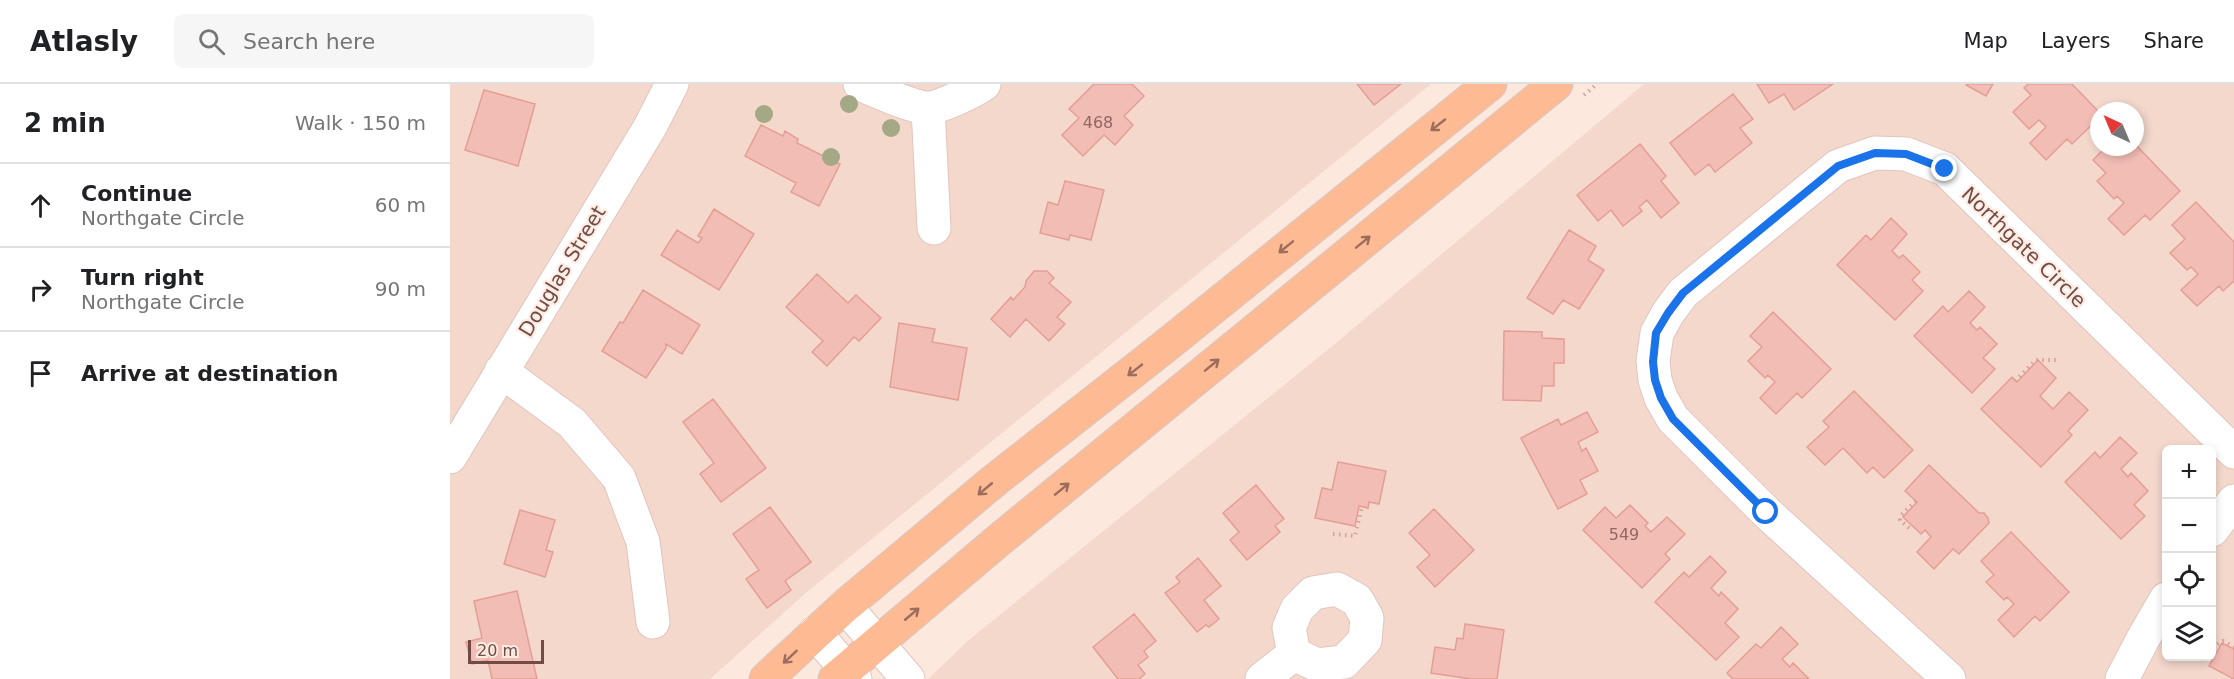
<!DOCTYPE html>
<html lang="en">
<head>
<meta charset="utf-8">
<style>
  :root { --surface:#fff; --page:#f6f6f6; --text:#202124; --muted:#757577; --line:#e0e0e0 }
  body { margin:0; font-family:"DejaVu Sans",sans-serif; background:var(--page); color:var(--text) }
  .controls { position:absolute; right:18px; bottom:18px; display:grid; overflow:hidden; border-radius:9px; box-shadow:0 3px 9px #0003 }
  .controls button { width:54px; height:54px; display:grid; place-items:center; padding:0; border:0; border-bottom:2px solid var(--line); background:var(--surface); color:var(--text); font:30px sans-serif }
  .compass { position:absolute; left:1640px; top:18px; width:54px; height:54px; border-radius:50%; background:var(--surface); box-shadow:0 3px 9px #0003; rotate:316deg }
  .scale { position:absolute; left:18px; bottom:15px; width:76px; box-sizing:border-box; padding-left:6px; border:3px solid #724a46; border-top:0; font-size:16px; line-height:21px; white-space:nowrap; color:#724a46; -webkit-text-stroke:4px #ffede4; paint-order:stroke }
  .stop { position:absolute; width:18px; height:18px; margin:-14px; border:4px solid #1a73e8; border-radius:50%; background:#fff }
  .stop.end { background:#1a73e8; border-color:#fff; box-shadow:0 2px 6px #0008 }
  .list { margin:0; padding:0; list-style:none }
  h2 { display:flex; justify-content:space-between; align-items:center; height:78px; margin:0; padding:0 24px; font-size:26px }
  h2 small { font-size:20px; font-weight:400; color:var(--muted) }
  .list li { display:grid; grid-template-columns:39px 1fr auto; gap:18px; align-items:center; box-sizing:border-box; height:84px; padding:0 24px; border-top:2px solid var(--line) }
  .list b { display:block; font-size:22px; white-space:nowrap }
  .list p { margin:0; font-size:20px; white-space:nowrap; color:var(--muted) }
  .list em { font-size:20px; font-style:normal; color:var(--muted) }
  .icon { flex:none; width:33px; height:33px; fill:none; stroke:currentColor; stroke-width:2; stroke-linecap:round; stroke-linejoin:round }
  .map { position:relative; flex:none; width:1784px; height:595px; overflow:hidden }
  header { display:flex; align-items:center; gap:36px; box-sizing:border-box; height:84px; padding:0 30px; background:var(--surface); border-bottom:2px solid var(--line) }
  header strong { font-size:28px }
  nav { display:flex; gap:33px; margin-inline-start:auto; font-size:21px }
  .search { width:420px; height:54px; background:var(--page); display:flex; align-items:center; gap:15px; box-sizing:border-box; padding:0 21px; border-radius:9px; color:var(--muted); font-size:22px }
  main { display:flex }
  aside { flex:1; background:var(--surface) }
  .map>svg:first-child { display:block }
</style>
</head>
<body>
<header>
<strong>Atlasly</strong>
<div class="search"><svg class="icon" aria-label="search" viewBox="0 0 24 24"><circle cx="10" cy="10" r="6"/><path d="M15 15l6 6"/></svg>Search here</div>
<nav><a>Map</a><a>Layers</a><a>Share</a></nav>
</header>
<main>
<aside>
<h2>2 min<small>Walk · 150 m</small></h2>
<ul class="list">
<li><svg class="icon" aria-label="ahead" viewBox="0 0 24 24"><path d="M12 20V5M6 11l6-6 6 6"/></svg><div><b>Continue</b><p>Northgate Circle</p></div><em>60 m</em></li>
<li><svg class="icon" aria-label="right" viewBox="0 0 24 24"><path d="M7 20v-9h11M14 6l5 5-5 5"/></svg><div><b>Turn right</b><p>Northgate Circle</p></div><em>90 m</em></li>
<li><svg class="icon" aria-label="arrive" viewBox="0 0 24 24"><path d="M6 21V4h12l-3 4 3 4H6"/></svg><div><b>Arrive at destination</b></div></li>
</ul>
</aside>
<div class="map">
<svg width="1784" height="595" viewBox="0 0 1784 595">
  <rect width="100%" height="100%" fill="#fde8de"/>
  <path fill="#f4d8cc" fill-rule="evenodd" d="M0 0H981L358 507 260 595H0Z
    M1194 0H1784V595H478L520 555 886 259ZM1649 27H1685V63H1649ZM1716 366H1762V572H1716Z"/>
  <path fill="#f2bdb5" stroke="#e59e95" stroke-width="1.5" d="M644 0H682L694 12 674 32 683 41 665 61 654 51 633 72 612 51 629 34 619 25Z
    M907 0H951L924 21Z
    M1307 0H1383L1344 26 1334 10 1319 19Z
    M1517 0H1543L1536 12 1516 1Z
    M1578 0H1622L1649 28V34L1622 60 1617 55 1596 76 1580 59 1596 43 1589 36 1579 45 1563 28 1581 11 1574 4Z
    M34 6 85 20 68 82 15 66Z
    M1283 10 1303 35 1290 44 1302 59 1265 88 1259 80 1245 91 1220 59Z
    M311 41 333 52 335 47 348 55 347 59 390 80 369 122 341 108 346 99 295 72Z
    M1190 60 1216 92 1211 97 1229 119 1211 134 1197 116 1189 123 1192 127 1173 142 1161 126 1148 137 1127 111Z
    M1685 60 1730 107 1700 136 1695 131 1674 151 1658 135 1674 119 1667 112 1664 115 1647 97 1656 89 1643 76 1656 63H1685Z
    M615 97 654 106 641 156 620 151 619 156 590 149 598 118 608 121Z
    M1746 118 1784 158V197L1773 207 1769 202 1747 222 1731 206 1748 190 1741 183 1737 186 1720 169 1735 155 1722 141Z
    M264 125 304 150 269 206 211 171 227 146 248 159 252 154 248 152Z
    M1441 134 1457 150 1442 167 1449 174 1453 171 1470 188 1462 196 1473 207 1445 236 1387 181 1416 151 1421 156Z
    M1119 146 1146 162 1138 176 1154 186 1129 225 1113 216 1103 230 1077 214Z
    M584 187H597L604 194 599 199 621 218 607 233 615 240 599 257 576 235 560 253 541 235 561 213 563 216 575 203 576 197Z
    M367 190 398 219 406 211 431 234 409 257 404 253 377 282 362 268 373 257 336 223Z
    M193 206 250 241 232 270 216 260V264L196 294 152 267 170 238 173 239Z
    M1519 207 1535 223 1520 239 1527 246 1530 243 1547 260 1533 274 1545 285 1522 309 1464 252 1493 222 1498 228Z
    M1323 228 1381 285 1352 314 1347 309 1326 330 1310 314 1325 298 1318 291 1315 294 1298 277 1312 263 1300 252Z
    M449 239 485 245 482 258 517 264 508 316 440 303Z
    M1054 247 1092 248V254L1114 255V279H1104V302H1092L1091 317 1053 316Z
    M1588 276 1606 294 1590 312 1603 325 1619 308 1638 326 1618 347 1622 351 1591 383 1531 325 1562 293 1567 298Z
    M1404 307 1463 366 1434 394 1423 383 1417 389 1393 364 1375 381 1357 363 1379 343 1373 337Z
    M263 315 316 384 271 418 250 390 264 379 233 338Z
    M1137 328 1148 348 1128 358 1132 367 1136 364 1148 387 1130 396 1137 410 1108 425 1071 354 1108 335 1111 341Z
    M1670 353 1687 369 1671 385 1678 393 1681 389 1698 407 1684 421 1695 432 1671 455 1615 398 1645 368 1650 374Z
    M888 378 936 387 929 420 919 418 918 424 909 422 905 442 865 434 872 404 882 406Z
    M1479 381 1529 429H1534L1538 434 1539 439 1509 470 1503 465 1484 485 1467 468 1481 453 1475 446 1471 450 1453 433 1467 418 1455 407Z
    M806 401 834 435 825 442 830 448 797 476 780 456 789 448 773 429Z
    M1180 421 1198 439 1195 442 1201 448 1217 433 1235 450 1215 470 1220 475 1192 504 1133 446 1155 423 1166 434Z
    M320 423 361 478 335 497 341 506 317 524 296 495 309 486 283 450Z
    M984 425 1024 466 985 503 967 483 980 471 959 449Z
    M70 426 105 436 96 466 103 468 95 493 54 480Z
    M1561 448 1619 508 1590 537 1585 532 1564 553 1548 536 1564 520 1557 513 1554 516 1536 498 1544 491 1531 477Z
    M1260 472 1276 488 1261 504 1269 512 1271 508 1288 525 1275 539 1289 553 1266 576 1205 518 1234 488 1239 493Z
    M748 474 771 502 754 516 769 535 759 543 756 541 747 548 715 509 730 498 726 493Z
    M67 507 87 595H42L38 576 22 580 16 558 32 554 24 517Z
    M684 530 706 557 694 567 698 573 688 581 695 590 689 595H668L643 563Z
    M1015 540 1054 546 1047 595H1021L981 589 985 563 1005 566 1007 554 1013 555Z
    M1331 543 1348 560 1332 575 1340 583 1343 579 1359 595H1283L1277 589 1306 560 1311 564Z
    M1772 559 1784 565V595L1759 582Z"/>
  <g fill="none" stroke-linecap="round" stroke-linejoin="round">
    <defs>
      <path id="minor" d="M410 0C423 6 465 24 478 24 487 25 526 6 534 0
        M478 24 484 144
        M51 287 122 339 169 394 193 458 203 538
        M0 373 200 43 222 0
        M1762 446 1784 417
        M887 505 907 516 917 534 915 556 894 578 867 581 844 570 839 544 847 525 863 509Z
        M395 522 458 595
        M365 549 405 595
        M812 595 844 570
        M1499 595 1316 428 1223 335 1211 314 1205 296 1203 277 1207 249 1218 229 1233 209 1388 82 1425 69 1456 70 1495 85 1784 368
        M1672 595 1694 553 1716 515"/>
      <path id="major" d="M316 595 395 522 545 396 713 264 1040 0
        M385 595 549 456 1106 0"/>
    </defs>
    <use href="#minor" stroke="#e2c4bd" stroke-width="35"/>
    <use href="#major" stroke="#d5c9c8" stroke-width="35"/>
    <path stroke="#d7a099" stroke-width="4" stroke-dasharray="1.5 4.5" stroke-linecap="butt" d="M1134 11 1147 0
      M1565 297 1586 276H1608
      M1459 444 1450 436 1451 431 1466 417
      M883 450 905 452 912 423
      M1762 563 1773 557 1784 563"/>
    <use href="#minor" stroke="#fff" stroke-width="33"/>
    <use href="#major" stroke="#feba93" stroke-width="33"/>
  </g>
  <g fill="#a4a885">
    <circle cx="399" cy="20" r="9"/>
    <circle cx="314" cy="30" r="9"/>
    <circle cx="441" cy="44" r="9"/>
    <circle cx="381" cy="73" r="9"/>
  </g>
  <defs><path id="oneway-shaft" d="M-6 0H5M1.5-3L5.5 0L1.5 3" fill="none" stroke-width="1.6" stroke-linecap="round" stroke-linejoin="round" transform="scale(1.5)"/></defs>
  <g stroke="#9c6c5d">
    <use href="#oneway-shaft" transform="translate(988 41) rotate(142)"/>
    <use href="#oneway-shaft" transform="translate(913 158) rotate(-39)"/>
    <use href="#oneway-shaft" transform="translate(836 163) rotate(141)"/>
    <use href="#oneway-shaft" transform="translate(762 281) rotate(-39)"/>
    <use href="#oneway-shaft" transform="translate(685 286) rotate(142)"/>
    <use href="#oneway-shaft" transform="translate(535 405) rotate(140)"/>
    <use href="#oneway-shaft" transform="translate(612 405) rotate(-39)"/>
    <use href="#oneway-shaft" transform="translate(462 530) rotate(-40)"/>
    <use href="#oneway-shaft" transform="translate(340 573) rotate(137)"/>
  </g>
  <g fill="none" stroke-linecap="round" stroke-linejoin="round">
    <path stroke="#1a73e8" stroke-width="8" d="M1316 428 1223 335 1211 314 1205 296 1203 278 1206 249 1218 229 1233 209 1388 82 1425 69 1456 70 1495 85"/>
  </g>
  <g text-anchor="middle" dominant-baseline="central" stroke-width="4.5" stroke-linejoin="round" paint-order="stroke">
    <g font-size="16" fill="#926762">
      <text x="648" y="38">468</text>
      <text x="1174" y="450">549</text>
    </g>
    <g font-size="20" fill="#724a46" stroke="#ffede4">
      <text transform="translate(1574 163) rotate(44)">Northgate Circle</text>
      <text transform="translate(112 187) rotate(-59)">Douglas Street</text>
    </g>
  </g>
</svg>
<div class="controls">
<button>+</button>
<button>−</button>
<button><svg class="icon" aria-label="locate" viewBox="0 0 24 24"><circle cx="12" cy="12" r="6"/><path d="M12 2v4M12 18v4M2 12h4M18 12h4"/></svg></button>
<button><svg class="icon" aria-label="layers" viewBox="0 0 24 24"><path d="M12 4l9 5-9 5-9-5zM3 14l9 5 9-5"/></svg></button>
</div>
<svg class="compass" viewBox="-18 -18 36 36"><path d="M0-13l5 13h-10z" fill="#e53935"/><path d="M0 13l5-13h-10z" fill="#757577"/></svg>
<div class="scale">20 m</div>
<div class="stop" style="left:1316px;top:428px"></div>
<div class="stop end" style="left:1495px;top:85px"></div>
</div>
</main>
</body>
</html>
